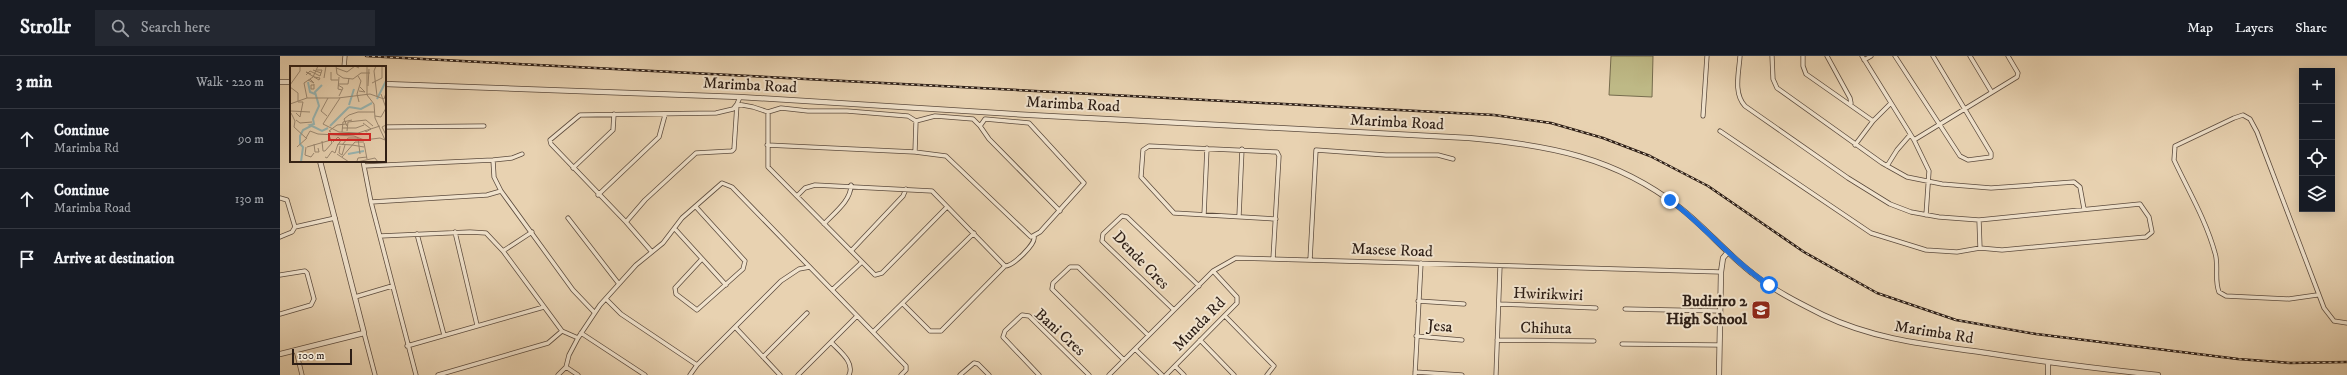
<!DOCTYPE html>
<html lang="en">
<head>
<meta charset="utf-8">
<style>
  :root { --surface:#171b24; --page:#242831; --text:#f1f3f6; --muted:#9ea1a6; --line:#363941 }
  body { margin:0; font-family:"IM FELL DW Pica",serif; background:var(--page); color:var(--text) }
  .controls { position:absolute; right:12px; top:12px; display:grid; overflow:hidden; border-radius:0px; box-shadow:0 2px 10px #0003 }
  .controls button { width:36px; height:36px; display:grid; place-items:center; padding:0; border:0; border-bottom:1px solid var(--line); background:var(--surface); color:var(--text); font:20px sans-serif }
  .scale { position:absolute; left:12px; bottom:10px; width:60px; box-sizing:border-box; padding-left:4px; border:2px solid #2d1e16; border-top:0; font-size:11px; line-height:14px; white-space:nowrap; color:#2d1e16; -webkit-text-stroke:3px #f0e2cc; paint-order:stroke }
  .stop { position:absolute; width:12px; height:12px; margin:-9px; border:3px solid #1a73e8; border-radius:50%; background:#fff }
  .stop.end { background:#1a73e8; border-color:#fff; box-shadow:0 1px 4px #0008 }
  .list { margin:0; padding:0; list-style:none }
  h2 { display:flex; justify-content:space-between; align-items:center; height:52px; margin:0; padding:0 16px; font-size:17px }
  h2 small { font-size:13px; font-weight:400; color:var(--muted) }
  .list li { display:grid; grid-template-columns:26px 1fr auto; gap:12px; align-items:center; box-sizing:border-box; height:60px; padding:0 16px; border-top:1px solid var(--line) }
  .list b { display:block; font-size:15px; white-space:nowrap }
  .list p { margin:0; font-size:13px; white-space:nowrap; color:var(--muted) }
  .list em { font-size:13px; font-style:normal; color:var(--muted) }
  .icon { flex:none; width:22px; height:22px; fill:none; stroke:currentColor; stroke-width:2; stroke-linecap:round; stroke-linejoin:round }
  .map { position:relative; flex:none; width:2067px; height:319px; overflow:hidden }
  header { display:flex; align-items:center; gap:24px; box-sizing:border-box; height:56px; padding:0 20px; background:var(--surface); border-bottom:1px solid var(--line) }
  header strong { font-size:19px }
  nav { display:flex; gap:22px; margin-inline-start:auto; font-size:14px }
  .search { width:280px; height:36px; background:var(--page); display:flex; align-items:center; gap:10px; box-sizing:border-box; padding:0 14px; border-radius:0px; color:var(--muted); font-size:15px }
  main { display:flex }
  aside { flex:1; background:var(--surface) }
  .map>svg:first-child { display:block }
</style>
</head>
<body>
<header>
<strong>Strollr</strong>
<div class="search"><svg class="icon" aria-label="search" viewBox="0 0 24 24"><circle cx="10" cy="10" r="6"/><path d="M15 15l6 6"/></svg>Search here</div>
<nav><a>Map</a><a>Layers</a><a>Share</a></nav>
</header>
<main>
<aside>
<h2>3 min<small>Walk · 220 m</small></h2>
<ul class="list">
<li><svg class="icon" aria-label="ahead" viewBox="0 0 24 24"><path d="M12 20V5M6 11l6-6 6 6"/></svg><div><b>Continue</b><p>Marimba Rd</p></div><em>90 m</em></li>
<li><svg class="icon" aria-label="ahead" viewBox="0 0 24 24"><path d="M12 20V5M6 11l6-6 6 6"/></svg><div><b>Continue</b><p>Marimba Road</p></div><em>130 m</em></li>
<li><svg class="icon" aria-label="arrive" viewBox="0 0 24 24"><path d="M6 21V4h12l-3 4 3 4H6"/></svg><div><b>Arrive at destination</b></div></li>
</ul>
</aside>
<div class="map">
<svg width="2067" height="319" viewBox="0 0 2067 319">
  <rect width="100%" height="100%" fill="#e8d2b1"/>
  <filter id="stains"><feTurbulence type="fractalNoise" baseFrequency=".005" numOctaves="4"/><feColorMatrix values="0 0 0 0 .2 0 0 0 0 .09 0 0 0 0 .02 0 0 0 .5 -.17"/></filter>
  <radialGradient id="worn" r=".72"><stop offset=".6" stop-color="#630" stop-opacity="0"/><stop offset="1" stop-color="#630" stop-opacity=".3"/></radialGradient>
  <path fill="#beb986" stroke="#766c4e" d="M1331 0H1373L1372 41 1329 39Z"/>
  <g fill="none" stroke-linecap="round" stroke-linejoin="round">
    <defs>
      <path id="minor" d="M1492 0 1493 23 1497 32 1602 107 1627 121 1662 128 1711 132 1794 126 1800 131 1804 153
        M1523 0V10L1526 18 1593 65
        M1547 0 1570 42 1571 47
        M1582 0 1634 84 1649 115 1646 159
        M1615 0 1680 100 1688 104 1711 101V97L1653 0
        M1690 0 1711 35
        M1584 4 1591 0
        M64 11 65 0
        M488 56V111L595 219 602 217 667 151
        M1423 60 1427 0
        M700 70 709 83 780 155
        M105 71 204 70
        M1440 75 1591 177 1646 194 1677 196 1700 192 1722 194 1866 181 1872 176 1869 161 1860 148 1699 164 1659 161 1631 156 1610 148 1568 122 1465 50C1453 37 1459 16 1460 0
        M1634 84 1737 21 1738 17 1728 0
        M1575 89 1593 65 1610 48
        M635 96 636 65
        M213 104 214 121 221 135 293 234 314 256
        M83 105 91 146 136 319
        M84 110 213 104 232 102 242 98
        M1607 110 1617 94 1630 79
        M293 112 333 74 334 58
        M318 139 379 81 385 59
        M517 140 525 132 535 129 652 135 725 210
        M0 142 7 144 15 171 12 176 0 181
        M91 146 207 139 221 135
        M416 151 465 205 463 213 417 254 396 238 395 232 421 204
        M924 159 927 92
        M959 160 962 93
        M288 162 339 228
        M1699 164 1700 192
        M346 166 365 144 416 97 452 95 454 93 457 48 460 41
        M544 168C554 157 571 145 571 129
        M15 171 55 162
        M395 173 446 229
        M175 176 197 269
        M137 178 164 279
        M100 180 190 176 206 177 223 195 282 275 298 282
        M223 195 252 176
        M571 195 623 140 626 133
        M372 196 346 166 271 88 270 84 300 59 436 57 453 53 457 48 473 51 488 56 501 52 528 55H567L628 60 636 65 655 60 693 63 700 70 705 63 749 67 804 127 760 176 751 181 666 100 635 96 487 89
        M993 203 999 100 997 96 869 90 863 94 861 121 894 157 996 163
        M1030 204 1036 94 1106 99H1158L1173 103
        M0 219 25 215 27 217 34 243 31 249 0 258
        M552 234 582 206
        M2037 239 2009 243 1946 240 1939 236C1934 224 1939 209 1935 197 1926 164 1908 134 1894 104L1895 90 1954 62 1963 59 1970 63 1977 76 2044 252 2054 265 2067 267
        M75 241 112 230
        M327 244 341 258 417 309
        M1138 245 1184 248
        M623 248 650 275H661L725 210C733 210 756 188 754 181
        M1219 248 1316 252
        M1345 253 1440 255
        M894 254 822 185 823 178 842 160 847 161 919 230
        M945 260 994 310 987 319
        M456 272 500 319
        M593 276 694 177
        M84 277 95 319
        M301 277 365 319
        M1136 280 1182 284
        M920 284 954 319
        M1217 284 1314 285
        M551 286C559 295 575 306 569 319
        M1342 288 1439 289
        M127 290 264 251
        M855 293 882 319
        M16 294 22 319
        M483 301 527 257
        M844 304 772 233 773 227 790 211H798L868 279
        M895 310 904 319
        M286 311 298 319
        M1135 316 1182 319
        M158 319 268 287 282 275
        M278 319 286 311 289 299 298 282 320 249 356 209 383 187 402 162 442 127 452 131 626 310V314L621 319
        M410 319 417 309 501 225 519 213 530 211
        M518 319 577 260
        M680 319 694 307 698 308 709 319
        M759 319 723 281 725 275 742 259 749 260 809 319
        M829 319 933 215 956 202 1441 216
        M886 319 957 247V241L933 215
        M1135 319 1141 207
        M1216 319 1220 210"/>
      <path id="tertiary" d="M0 26H11
        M105 28 460 41 750 59 1189 82C1268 89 1335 101 1399 151 1425 171 1446 197 1472 217 1493 234 1519 247 1543 259 1595 284 1650 289 1707 297 1763 306 1821 313 1878 319
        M0 298 84 277 40 105
        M1439 319 1441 216 1443 202 1448 196
        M1768 319V306"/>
    </defs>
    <use href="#minor" stroke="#5c4b3d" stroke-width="5"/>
    <use href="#tertiary" stroke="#5c4b3d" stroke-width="6"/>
    <use href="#minor" stroke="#f0e2cc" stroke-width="3.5"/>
    <use href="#tertiary" stroke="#f0e2cc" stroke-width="4.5"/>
    <defs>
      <path id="rail" d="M86 0 1214 59 1271 67 1323 82 1370 100 1428 130 1524 196 1597 237 1676 264 1756 278 1958 303 2010 307 2067 306"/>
    </defs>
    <use href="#rail" stroke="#2d1e16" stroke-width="2.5"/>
    <use href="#rail" stroke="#f0e2cc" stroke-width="1" stroke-dasharray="3" stroke-linecap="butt"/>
  </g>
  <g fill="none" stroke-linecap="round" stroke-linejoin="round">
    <path stroke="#1a73e8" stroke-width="5" d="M1390 144C1425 170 1452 205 1489 229"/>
  </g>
  <defs>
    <symbol id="school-square" viewBox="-11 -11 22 22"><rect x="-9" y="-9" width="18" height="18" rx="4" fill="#8f2418" stroke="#f0e2cc"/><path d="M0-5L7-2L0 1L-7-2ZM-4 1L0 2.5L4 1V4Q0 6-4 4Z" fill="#fff"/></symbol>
  </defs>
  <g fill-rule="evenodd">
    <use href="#school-square" x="1470" y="243" width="22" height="22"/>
  </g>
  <g text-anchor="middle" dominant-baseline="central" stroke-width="4" stroke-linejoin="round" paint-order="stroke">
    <g font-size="16" fill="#2d1e16" stroke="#f0e2cc">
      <text transform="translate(470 29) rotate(3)">Marimba Road</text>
      <text transform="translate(793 48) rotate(3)">Marimba Road</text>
      <text transform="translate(1117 66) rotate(3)">Marimba Road</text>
      <text transform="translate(1112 194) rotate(2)">Masese Road</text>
      <text transform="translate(861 204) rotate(46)">Dende Cres</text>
      <text transform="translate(1268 238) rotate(2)">Hwirikwiri</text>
      <text transform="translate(919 268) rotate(-46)">Munda Rd</text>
      <text transform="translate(1160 270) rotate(4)">Jesa</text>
      <text transform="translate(1266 272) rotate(1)">Chihuta</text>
      <text transform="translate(780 276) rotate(42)">Bani Cres</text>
      <text transform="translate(1654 276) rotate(9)">Marimba Rd</text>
    </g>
    <g font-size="16" font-weight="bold" fill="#2d1e16" stroke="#f0e2cc" text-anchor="end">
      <text x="1467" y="245">Budiriro 2<tspan x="1467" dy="18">High School</tspan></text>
    </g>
  </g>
  <g transform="translate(10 10)">
    <rect width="96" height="96" fill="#e8d2b1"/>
    <path fill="none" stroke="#98b6b3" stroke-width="2" d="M18 16 20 26 25 28M32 19 25 26 29 40 23 53 24 58 20 59 32 65 38 62M87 33 96 15M59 39 64 23M59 41 71 43 82 37M40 60 59 41M58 88 74 85M11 96 13 81 10 78V70L13 64 21 60"/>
    <path fill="none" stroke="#9d8a73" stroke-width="1" d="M46 0 47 8 53 12 63 13 71 7H80M77 0V29L84 38 85 52 95 74M86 0 84 5 87 30M46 2 57 6 65 0 69 2M23 4 31 7 32 4H27M41 6V14H48M21 8 16 6 29 14 30 12 24 11M16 9 20 5 30 10 31 7M68 10 71 15 67 28 69 36M49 11 48 23 52 24M34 12 36 0M18 14 24 17 20 13M82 17 92 12V0M24 18V23H21V19H24M48 18H58L59 12M0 19 10 5V0M48 19 53 22 49 30M78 20 79 3M0 21 8 27V35M69 25 75 26 70 21M91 28 96 42M17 32 14 17 23 11 28 0M50 32 33 58 49 66 68 67 90 60M0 38 17 32H48L80 28 94 33 96 27M1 45 20 46M1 47 5 55 4 61 16 72M6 47 10 51 13 36H8M37 50 31 45 38 32M85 50 91 51 96 42M6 54 10 57 22 56M73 57 81 63 76 66 75 64M96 59 92 61 96 69M57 60 54 53 59 49 68 46H84M52 62H66L74 59M57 65 58 56 76 54 83 60M41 66 39 65 47 59 56 58M52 66 53 56 62 54M16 72 20 65 28 68 64 70 74 74 90 72 95 74M68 72 70 88M32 75 33 85H35L42 77 39 69M43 76 48 71 51 74 48 79M74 77 77 93M24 78 25 86H29L28 82M52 79 58 72H68M62 79 74 81M50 80 49 87 52 89 55 79M7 81 17 72M16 81 15 89 21 91 24 87M17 81 41 74M45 87 48 78 62 79M47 88 59 96M35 91 37 92 42 85 45 87M52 91 65 76H74M67 95 68 92 77 91M67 96 85 92 88 96"/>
    <path fill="#d62828" fill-opacity="0.15" stroke="#d62828" stroke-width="2" d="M39 68H80V74H39Z"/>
    <rect width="96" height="96" fill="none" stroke="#2d1e16" stroke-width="2"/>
  </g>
  <rect width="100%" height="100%" filter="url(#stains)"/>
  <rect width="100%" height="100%" fill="url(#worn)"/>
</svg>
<div class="controls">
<button>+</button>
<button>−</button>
<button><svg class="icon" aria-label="locate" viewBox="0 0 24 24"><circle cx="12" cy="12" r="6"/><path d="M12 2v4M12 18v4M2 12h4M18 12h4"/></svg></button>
<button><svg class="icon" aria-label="layers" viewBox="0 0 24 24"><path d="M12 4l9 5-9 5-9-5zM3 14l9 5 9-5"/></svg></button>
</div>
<div class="scale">100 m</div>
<div class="stop" style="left:1489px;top:229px"></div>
<div class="stop end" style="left:1390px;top:144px"></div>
</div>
</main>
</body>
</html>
